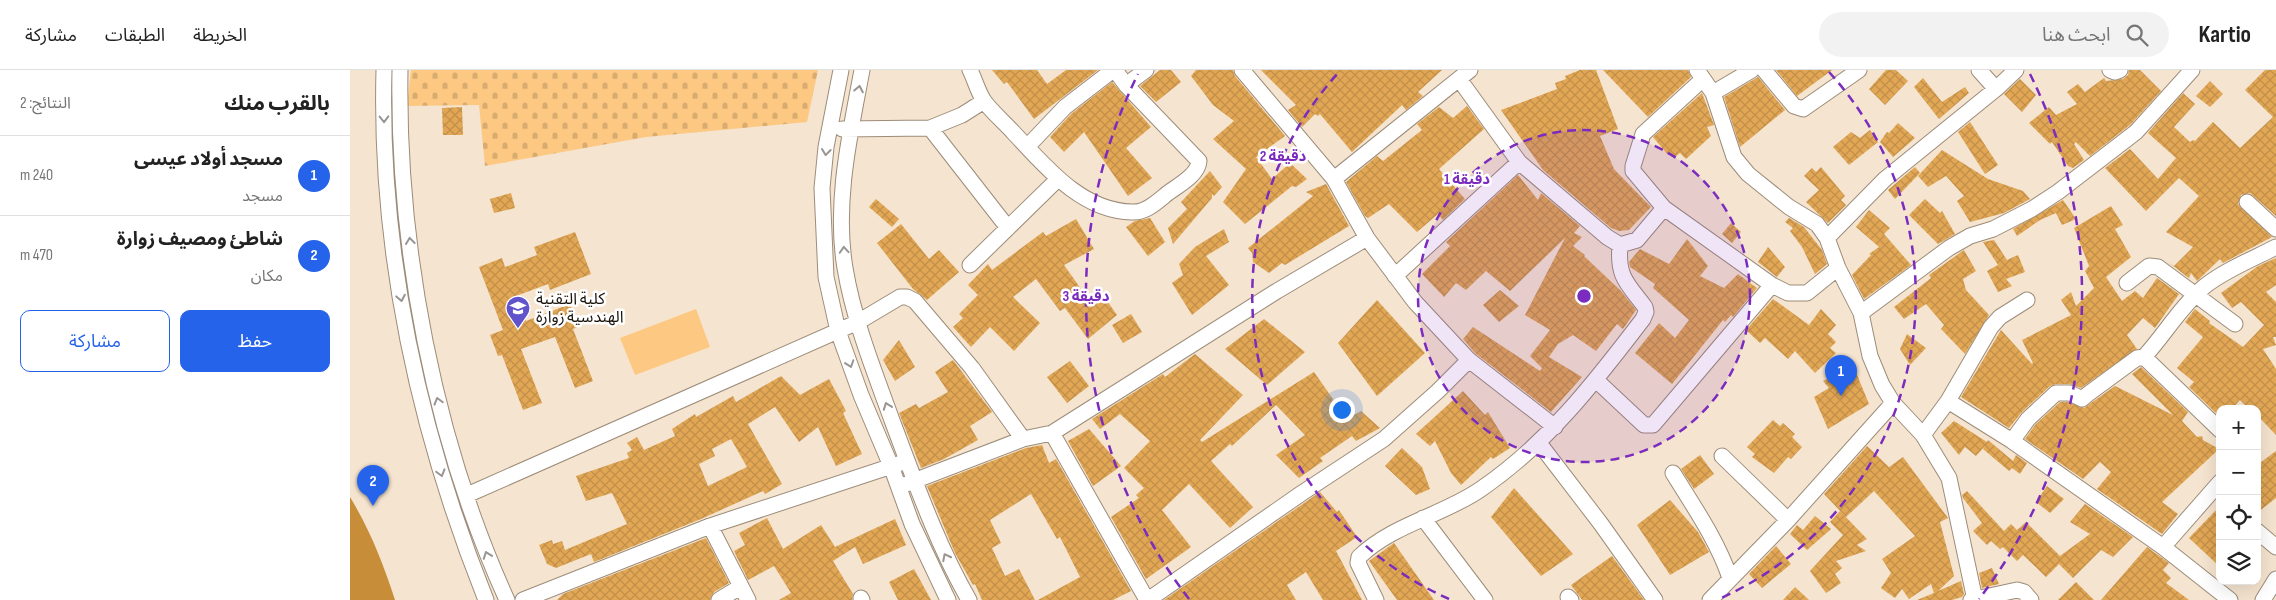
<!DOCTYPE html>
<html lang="ar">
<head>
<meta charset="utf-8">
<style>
  :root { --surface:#fff; --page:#f2f2f2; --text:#222; --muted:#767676; --line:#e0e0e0; --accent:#2563eb }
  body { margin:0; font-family:"Sofia Sans Condensed","Noto Sans Arabic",sans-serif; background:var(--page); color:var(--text); direction:rtl }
  .controls { position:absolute; right:15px; bottom:15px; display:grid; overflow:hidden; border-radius:10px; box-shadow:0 5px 20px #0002 }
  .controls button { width:45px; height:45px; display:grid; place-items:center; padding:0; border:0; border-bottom:1px solid var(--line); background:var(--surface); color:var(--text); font:25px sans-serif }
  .you { position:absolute; left:991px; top:339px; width:18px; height:18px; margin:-12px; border:4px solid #fff; border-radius:50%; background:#1a73e8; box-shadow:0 0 0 8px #1a73e833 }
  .badge { display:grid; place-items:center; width:32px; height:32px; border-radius:50%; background:var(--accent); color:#fff; font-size:16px; font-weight:700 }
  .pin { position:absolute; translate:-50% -41px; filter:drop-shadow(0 1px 2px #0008) }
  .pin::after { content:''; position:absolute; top:26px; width:18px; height:15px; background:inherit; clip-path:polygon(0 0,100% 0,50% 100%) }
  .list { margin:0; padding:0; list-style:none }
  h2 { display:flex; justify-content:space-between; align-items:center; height:65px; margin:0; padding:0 20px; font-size:21px }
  h2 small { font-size:16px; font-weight:400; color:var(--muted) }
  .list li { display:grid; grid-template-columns:32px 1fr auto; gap:15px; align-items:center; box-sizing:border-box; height:80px; padding:0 20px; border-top:1px solid var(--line) }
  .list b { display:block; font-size:19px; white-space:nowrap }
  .list p { margin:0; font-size:16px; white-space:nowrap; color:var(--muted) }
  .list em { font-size:16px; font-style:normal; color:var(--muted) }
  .actions { display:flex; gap:10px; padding:15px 20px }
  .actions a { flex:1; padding:11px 0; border:1px solid var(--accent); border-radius:10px; text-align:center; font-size:18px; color:var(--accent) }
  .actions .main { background:var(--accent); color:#fff }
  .icon { flex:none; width:28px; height:28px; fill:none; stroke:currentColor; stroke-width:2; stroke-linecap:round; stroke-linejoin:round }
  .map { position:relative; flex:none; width:1926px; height:530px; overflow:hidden; direction:ltr }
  header { display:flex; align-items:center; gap:30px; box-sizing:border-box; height:70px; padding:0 25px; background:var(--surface); border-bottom:1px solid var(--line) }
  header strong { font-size:24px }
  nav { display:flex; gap:28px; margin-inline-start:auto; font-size:18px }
  .search { width:350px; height:45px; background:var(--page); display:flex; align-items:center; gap:12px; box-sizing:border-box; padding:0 18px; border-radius:28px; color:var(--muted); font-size:19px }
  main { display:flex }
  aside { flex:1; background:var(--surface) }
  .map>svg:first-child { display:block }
</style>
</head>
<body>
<header>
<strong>Kartio</strong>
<div class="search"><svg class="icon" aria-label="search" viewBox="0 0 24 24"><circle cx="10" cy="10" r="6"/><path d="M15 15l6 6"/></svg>ابحث هنا</div>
<nav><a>الخريطة</a><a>الطبقات</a><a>مشاركة</a></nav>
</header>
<main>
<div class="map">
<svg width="1926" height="530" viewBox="0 0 1926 530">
  <defs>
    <pattern id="cemetery-stones" width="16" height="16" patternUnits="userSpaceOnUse" patternTransform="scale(1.25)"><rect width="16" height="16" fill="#fdc882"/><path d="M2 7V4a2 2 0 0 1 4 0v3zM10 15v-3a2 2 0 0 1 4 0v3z" fill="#d8ab6f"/></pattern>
    <pattern id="building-cross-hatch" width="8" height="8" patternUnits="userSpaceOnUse" patternTransform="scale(1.25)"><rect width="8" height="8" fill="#e2a755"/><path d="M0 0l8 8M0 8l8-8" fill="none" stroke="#c18f49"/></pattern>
  </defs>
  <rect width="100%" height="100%" fill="#f5e4cf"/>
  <path fill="#fdc882" d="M346 239 360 277 285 305 270 268Z"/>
  <path fill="url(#cemetery-stones)" d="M61 0H468L457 52 296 67 135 96 129 35 57 36Z"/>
  <path fill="#c78d39" d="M0 427C20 460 33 493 45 530H0Z"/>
  <path fill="url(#building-cross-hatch)" fill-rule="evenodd" d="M642 0H687L697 14 716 0H748L684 49 657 12 654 14Z
    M810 0H821L831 12 806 32 790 16Z
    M846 0H883L885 6 935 66 906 87 922 109 940 93 957 109 946 117 942 116 895 154 873 132 896 99 863 69 884 51 863 35 841 6Z
    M911 0H1092L1068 22 1073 26 1056 40 1052 35 1002 82 970 44 968 46 965 44 952 57 938 40 946 35Z
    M1230 0H1246L1268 59 1250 66 1264 99 1301 137 1279 160 1269 161 1261 158 1193 100 1151 40 1207 19 1205 13 1216 9 1215 6Z
    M1253 0H1338L1341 7 1298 47Z
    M1426 0H1482L1447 26Z
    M1536 0H1546L1558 11 1535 35 1519 19Z
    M1779 0H1790L1811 21 1780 55 1740 86 1726 72 1724 74 1734 90 1723 98 1718 96 1702 72 1700 74 1679 53 1699 37 1706 45 1727 34 1717 22 1728 14 1735 22 1754 8 1756 11 1773 9 1778 5Z
    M1915 0H1926V146L1900 123 1891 125 1888 134 1922 167 1873 193 1870 189 1847 211 1841 203 1839 208 1818 192 1824 196 1843 177 1816 162 1849 126 1829 108 1796 141 1755 98 1780 79 1808 109 1826 88 1798 63 1833 23 1845 34 1824 57 1840 72 1843 70 1845 71 1863 52 1890 78 1923 47 1895 20Z
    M1408 7 1435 40 1390 77 1374 27Z
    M1573 8 1592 32 1615 17 1619 23 1589 49 1564 17Z
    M1670 9 1686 25 1672 42 1654 24Z
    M1860 11 1873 24 1860 37 1846 26Z
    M762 12 801 57 776 78 802 108 778 126 734 62 714 82 700 67 721 44Z
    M1352 23 1364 55 1357 57 1361 66 1336 89 1330 83 1325 87 1321 84 1318 85 1303 67Z
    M1117 36 1134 59 1089 99 1115 129 1093 150 1088 144 1067 162 1039 134 1018 148 1015 146 996 112 1027 86 1033 91 1072 60 1067 54 1089 37 1103 48Z
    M112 37 113 65H93L92 38Z
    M1620 52 1648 95 1635 104 1608 62Z
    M1548 53 1565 68 1543 87 1530 72 1537 62 1539 63Z
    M1520 60 1528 72 1499 95 1483 77 1501 62 1510 68Z
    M1592 80 1638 109 1673 121 1680 129 1654 143 1620 152 1607 131 1614 126 1596 106 1578 117 1568 106Z
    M1471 97 1495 126 1491 130 1496 135 1478 153 1456 132 1469 120 1454 106 1462 98 1466 102Z
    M1565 97 1570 103 1545 129 1538 120Z
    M860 101 872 117 864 126 862 124V128L823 174 818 158 837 139 831 132Z
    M1168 105 1188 130 1191 123 1230 156 1224 163 1232 167 1223 176 1235 185 1234 186 1271 221 1286 240 1273 259 1267 254 1246 281 1223 265 1208 274 1199 287 1232 307 1201 342 1125 283 1113 269 1123 257 1190 301 1192 298 1180 286 1200 260 1175 245 1215 168 1160 221 1136 201 1116 220 1106 213 1094 227 1072 204 1100 176 1096 172Z
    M976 114 999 156 935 195 932 193 919 203 903 192 902 183 898 178 963 126 956 122Z
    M161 123 165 138 144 143 140 129Z
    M526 129 549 149 542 157 519 137Z
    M1575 129 1590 143 1592 141 1605 164 1588 174 1559 145Z
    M1713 130 1726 149 1712 155 1706 143 1690 150 1667 166 1663 159Z
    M1761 136 1773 155 1765 159 1781 187 1756 207 1772 231 1785 221 1793 228 1807 208 1829 224 1805 258 1793 248 1777 265 1787 279 1731 318 1720 314H1706L1700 316 1672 342 1659 358 1611 327 1651 260 1682 294 1683 293 1672 270 1721 245 1711 230 1721 222 1726 236 1744 218 1735 201 1739 196 1724 158Z
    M1519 140 1540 158 1534 164 1561 195 1514 229 1502 205 1521 185 1519 184 1529 177 1506 157Z
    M800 148 815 172 798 186 776 157 785 151Z
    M1439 148 1454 157 1472 180 1477 194 1465 204 1452 177 1440 161 1443 158 1435 152Z
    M726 149 744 179 714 195 741 233 753 225 767 245 738 269 715 238 710 241 686 209 663 227 690 253 664 281 640 257 621 277 603 257 613 248 609 244 628 225 618 215 638 194 642 200 693 162 696 166Z
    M1381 153 1391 162 1382 173 1372 164Z
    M551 154 579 189 589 180 609 202 577 230 563 219 527 173Z
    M874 159 879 172 856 186 879 215 842 245 822 213 833 205 829 194 845 177Z
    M225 162 241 204 200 220 198 214 166 226 176 251 220 234 228 257 223 259 243 311 225 318 205 267 171 279 192 333 173 340 152 285 148 286 140 265 153 260 129 197 152 188 155 197 187 185 184 177Z
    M1337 169 1358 196 1350 206 1374 218 1388 204 1407 218 1383 247 1381 245 1375 252 1373 250 1322 314 1285 283 1309 253 1325 268 1339 250 1303 218 1305 214 1280 197 1279 192 1290 179 1319 194Z
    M1644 170 1657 190 1668 185 1675 202 1656 209 1662 216 1648 222 1637 201 1648 195 1633 172Z
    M1418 177 1435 197 1427 207 1408 192Z
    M1614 180 1626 201 1613 209 1616 220 1639 245 1615 284 1591 259 1594 255 1576 234 1554 249 1544 237 1581 208 1579 205Z
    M1926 188V215L1916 222 1926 232V267H1923L1926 275 1913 279 1926 299V365L1907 345V339H1899L1890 330 1882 339H1870V347L1839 317 1844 312 1827 298 1853 267 1835 252 1845 239 1860 251 1859 253 1893 277 1914 255 1891 232 1882 238 1871 223 1908 196Z
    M1150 220 1169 236 1149 252 1133 235Z
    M1423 229 1459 255 1471 239 1486 255 1478 264 1486 272 1480 278 1486 283 1465 303 1445 281 1438 289 1415 268 1410 273 1396 260Z
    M1027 230 1075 283 1027 326 988 273Z
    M781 244 792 262 773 273 762 255Z
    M914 249 955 282 917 315 875 279Z
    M1557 264 1576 278 1560 295 1550 279Z
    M549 270 565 297 545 311 533 290Z
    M845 284 893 325 850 370 852 372 964 302 997 349 1011 341 1030 358 1006 371 1002 366 970 388 973 391 949 408 926 385 955 365 926 335 882 376 880 374 861 391 903 437 880 458 839 414 812 440 841 477 796 509 761 447 789 428 786 425 794 418 774 398 800 371 770 344 750 359 742 349 813 304 815 307Z
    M603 290 642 342 620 356 628 370 594 389 571 398 549 343 566 334 569 338 598 322 585 302Z
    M720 291 739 316 717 333 697 307Z
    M1503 295 1519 334 1478 359 1464 327 1479 318 1473 311Z
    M1791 297 1838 342 1832 351 1847 367 1852 366 1853 370 1869 379 1812 432 1828 444 1812 464 1747 419 1761 402 1750 392 1733 409 1675 369 1685 355 1710 332H1718L1734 338 1765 316 1823 345 1782 304Z
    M431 306 450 325 479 309 496 341 493 343 512 384 486 396 468 357 449 372 425 337 398 354 432 414 415 424 413 421 351 449 244 492 241 484 206 498 197 494 189 475 202 470 203 474 212 471 215 480 277 454 262 423 236 431 226 406 279 388 277 383 282 380 277 373 287 367 294 380 325 366 322 359 345 344 346 347 383 326 386 332ZM381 369 397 397 358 416 349 394 365 386 362 379Z
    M1113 321 1135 345 1138 342 1160 378 1143 389 1141 387 1111 415 1101 403 1085 371 1080 376 1066 364Z
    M1423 350 1430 356 1433 353 1445 364 1442 367 1452 377 1441 389 1438 387 1424 403 1402 387 1405 384 1397 377Z
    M1604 351 1637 372 1638 370 1663 391 1666 385 1677 393 1670 404 1662 398 1659 401 1633 379 1636 375 1626 386 1615 377 1609 385 1591 363Z
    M739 359 771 396 743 416 718 371Z
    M692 375 699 393 706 389 781 521 763 530H688L730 507 710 467 707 469 681 424 640 450 651 473 642 478 655 506 669 499 685 530H632L625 514 623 515 605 483 577 416 676 378Z
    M1517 376 1539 397 1553 387 1598 448 1590 452 1604 506 1588 521 1611 511 1614 524 1612 527 1602 530H1567L1584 523 1581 514 1559 529 1552 519 1545 528 1531 518 1541 503 1532 489 1565 466 1524 421 1496 447 1474 424Z
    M1052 378 1072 397 1080 419 1066 425 1035 396Z
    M1926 381V428L1907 443V395Z
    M1350 385 1364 404 1344 419 1331 399Z
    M1697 416 1714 429 1700 443 1686 432Z
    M1164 418 1223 484 1191 506 1141 447Z
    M1617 421 1654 461 1661 454 1667 460 1676 452 1710 486 1740 464 1720 452 1735 434 1783 467 1763 487 1751 480 1723 508 1709 494 1696 507 1673 485 1667 491 1653 477 1650 479 1641 471 1637 475 1623 461 1632 453 1613 428 1612 425Z
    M970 422 987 442 989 440 1007 467 986 481 1012 530H973L956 502 937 515 946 530H814Z
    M1320 430 1348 462 1359 482 1320 505 1287 455Z
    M1870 436V497L1839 468Z
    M1490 441 1517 469 1507 475 1516 481 1486 491 1492 498 1485 504 1491 513 1476 523 1460 501 1493 465 1480 452Z
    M1465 446 1481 459 1457 480 1440 464 1447 455 1453 460Z
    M417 448 433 479 471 455 485 477 545 449 556 475 513 494 505 477 483 491 503 524 502 530H429L441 523 424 496 398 510 384 481 395 475 389 463Z
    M356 468 379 513 364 522 360 530H207L213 524Z
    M1044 473 1084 530H1047L1019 491Z
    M1426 476 1441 494 1412 518 1399 504Z
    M1797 477 1819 493 1813 500 1821 508 1816 513 1839 530H1751Z
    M1262 486 1294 530H1232L1221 515Z
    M1642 498 1649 514 1632 518 1629 503Z
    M564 499 581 530H548L539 512Z
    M1726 512 1744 530H1708Z
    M1445 517 1459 530H1433Z"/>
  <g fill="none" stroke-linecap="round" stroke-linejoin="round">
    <defs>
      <path id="minor" d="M34 0C29 181 69 363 136 530
        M50 0C47 176 84 370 157 530
        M491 0 476 77 472 118 476 207 488 261 511 325 541 396 562 454 598 530
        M512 0C500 64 484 133 495 198 504 252 525 303 543 353 566 414 587 474 619 530
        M620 0C625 10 628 22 634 31 642 42 654 52 663 62 695 96 731 141 782 142 796 143 808 131 818 123 829 115 848 105 849 91L776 15 765 0
        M892 0 984 109 1017 168 1065 232 1119 290 1205 357
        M1347 0 1363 23 1384 87 1398 104 1439 137 1467 154 1477 168 1488 198 1511 243 1520 286 1532 315 1543 333
        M1414 0 1444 36 1453 39 1509 0
        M1629 0 1646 19
        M1760 0 1765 2 1770 0
        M1109 9 1169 92 1257 167 1270 175 1287 170 1314 138 1422 215
        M776 15 796 0
        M1363 23 1402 0
        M580 58 658 158
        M492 59 580 58 612 45 634 31
        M677 77 715 37 763 0
        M984 109 1120 0
        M1897 132 1926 159
        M1314 138 1283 101V96L1293 64 1353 9
        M1477 168 1535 109 1646 19 1666 0
        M620 195 708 109
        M1045 206 1169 92
        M1777 213 1799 196 1808 197 1885 254
        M1511 243 1599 178 1620 166 1643 159 1682 139 1708 122 1786 62 1842 0
        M1794 287 1870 360
        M1246 310 1294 355H1303L1422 215 1438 223H1457L1488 198
        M1598 331 1662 371 1678 349 1706 323H1720L1732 329 1738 324 1787 288 1794 287C1815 264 1831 236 1855 216 1875 200 1903 189 1926 177
        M702 363 797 530
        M1573 365 1598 331 1641 257 1650 247 1677 230
        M1662 371 1813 477 1880 530
        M1189 373 1251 454 1305 530
        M1372 386 1438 450
        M1323 403C1344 437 1367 470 1380 508
        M556 414 673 369 702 363 927 221 1017 168
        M117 425 508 252 550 227H557L565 231 622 298 673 369
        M1073 448 1135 530
        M360 456 398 530
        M1907 461 1926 477
        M1813 477 1870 412
        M1218 527 1221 530
        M511 528 512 530
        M173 530 360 456 551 393
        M369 530 390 517
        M798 530 952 423 1034 369 1088 321 1119 290
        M1026 530 1008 493 1009 487C1043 454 1094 445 1131 419 1197 374 1245 312 1293 249L1296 242 1295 237C1277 213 1267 207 1270 175
        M1360 530 1438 450 1543 333 1573 365 1599 408 1625 530
        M1621 530 1667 520 1674 522 1681 530
        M1913 530 1926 509"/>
    </defs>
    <use href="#minor" stroke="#9c8c79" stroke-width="17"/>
    <use href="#minor" stroke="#fff" stroke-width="15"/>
  </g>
  <defs><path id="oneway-chevron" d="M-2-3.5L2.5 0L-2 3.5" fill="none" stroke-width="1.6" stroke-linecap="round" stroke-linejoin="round" transform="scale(1.25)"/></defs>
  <g stroke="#989592">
    <use href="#oneway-chevron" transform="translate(509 19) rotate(-79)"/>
    <use href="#oneway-chevron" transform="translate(34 49) rotate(89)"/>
    <use href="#oneway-chevron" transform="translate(476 82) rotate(97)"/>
    <use href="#oneway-chevron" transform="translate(60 171) rotate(-97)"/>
    <use href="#oneway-chevron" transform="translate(494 180) rotate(-94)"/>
    <use href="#oneway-chevron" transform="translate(51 228) rotate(79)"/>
    <use href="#oneway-chevron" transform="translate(500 294) rotate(71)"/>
    <use href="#oneway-chevron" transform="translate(88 331) rotate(-106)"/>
    <use href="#oneway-chevron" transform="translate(537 336) rotate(-110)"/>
    <use href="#oneway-chevron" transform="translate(91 403) rotate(74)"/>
    <use href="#oneway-chevron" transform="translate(137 485) rotate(-110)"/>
    <use href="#oneway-chevron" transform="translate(596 487) rotate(-117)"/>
  </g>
  <circle cx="1234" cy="226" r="166" fill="#7b2cbf" fill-opacity=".12"/>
  <g fill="none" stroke="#7b2cbf" stroke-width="2.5" stroke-dasharray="9 6">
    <circle cx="1234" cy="226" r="166"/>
    <path d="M1099 529A332 332 0 0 1 989 2M1479 2A332 332 0 0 1 1369 529"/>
    <path d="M839 529A498 498 0 0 1 788 4M1680 4A498 498 0 0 1 1629 529"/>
  </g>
  <defs>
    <symbol id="university-pin" viewBox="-11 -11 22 30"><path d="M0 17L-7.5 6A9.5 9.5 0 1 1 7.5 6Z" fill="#6053cc" stroke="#fff"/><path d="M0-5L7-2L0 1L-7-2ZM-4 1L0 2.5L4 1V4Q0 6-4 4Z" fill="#fff"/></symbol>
  </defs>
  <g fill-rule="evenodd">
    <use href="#university-pin" x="154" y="224" width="28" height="38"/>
  </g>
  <g text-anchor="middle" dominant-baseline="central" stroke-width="5" stroke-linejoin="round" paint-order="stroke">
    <g font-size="16" fill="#19130c" stroke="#fff" text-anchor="start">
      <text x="186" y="229">كلية التقنية<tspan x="186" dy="18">الهندسية زوارة</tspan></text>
    </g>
  </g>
  <circle cx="1234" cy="226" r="8" fill="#7b2cbf" stroke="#fff" stroke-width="2.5"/>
  <g font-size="15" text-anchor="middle" font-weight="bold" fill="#7b2cbf" stroke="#fff" stroke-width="5" stroke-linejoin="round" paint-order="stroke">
    <text x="933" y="91">2 دقيقة</text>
    <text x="1117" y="114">1 دقيقة</text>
    <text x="736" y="231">3 دقيقة</text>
  </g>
</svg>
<div class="controls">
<button>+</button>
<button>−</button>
<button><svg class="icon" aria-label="locate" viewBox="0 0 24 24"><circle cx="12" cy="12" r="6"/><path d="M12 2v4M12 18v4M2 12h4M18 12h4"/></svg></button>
<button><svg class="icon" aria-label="layers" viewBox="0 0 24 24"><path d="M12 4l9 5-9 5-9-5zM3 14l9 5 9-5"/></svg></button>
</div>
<div class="you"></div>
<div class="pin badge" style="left:1491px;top:326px">1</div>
<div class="pin badge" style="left:23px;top:436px">2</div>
</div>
<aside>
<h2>بالقرب منك<small>النتائج: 2</small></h2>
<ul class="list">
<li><span class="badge">1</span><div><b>مسجد أولاد عيسى</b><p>مسجد</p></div><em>240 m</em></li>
<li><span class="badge">2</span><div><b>شاطئ ومصيف زوارة</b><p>مكان</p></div><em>470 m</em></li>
</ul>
<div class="actions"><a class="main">حفظ</a><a>مشاركة</a></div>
</aside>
</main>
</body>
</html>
